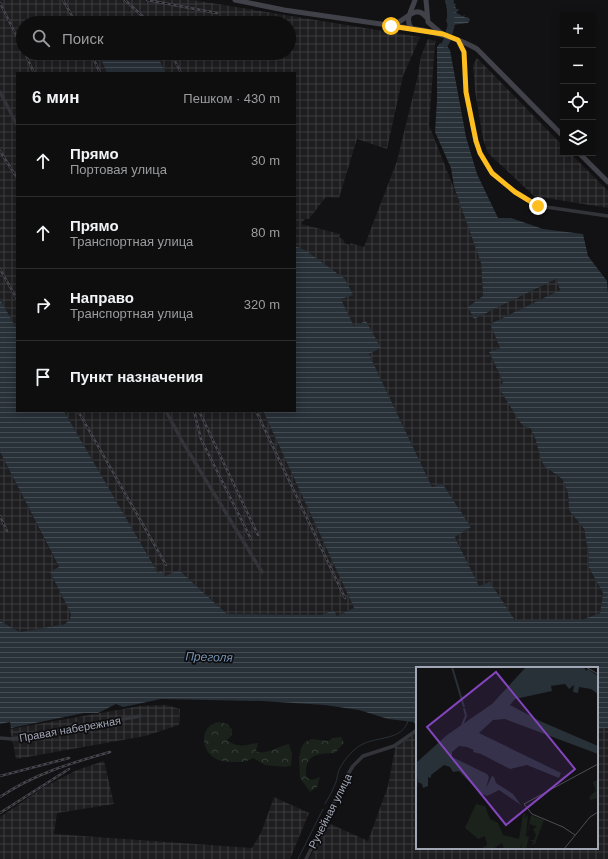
<!DOCTYPE html>
<html lang="ru">
<head>
<meta charset="utf-8">
<style>
  :root { --surface:#0e0e0f; --page:#171718; --text:#f1f3f6; --muted:#9b9c9e; --line:#2e2e2f }
  body { margin:0; font-family:Helvetica,sans-serif; background:var(--page); color:var(--text) }
  .controls { position:absolute; right:12px; top:12px; display:grid; overflow:hidden; border-radius:0px; box-shadow:0 2px 10px #0003 }
  .controls button { width:36px; height:36px; display:grid; place-items:center; padding:0; border:0; border-bottom:1px solid var(--line); background:var(--surface); color:var(--text); font:20px sans-serif }
  .stop { position:absolute; width:12px; height:12px; margin:-9px; border:3px solid #ffbe1f; border-radius:50%; background:#fff }
  .stop.end { background:#ffbe1f; border-color:#fff; box-shadow:0 1px 4px #0008 }
  .list { margin:0; padding:0; list-style:none }
  h2 { display:flex; justify-content:space-between; align-items:center; height:52px; margin:0; padding:0 16px; font-size:17px }
  h2 small { font-size:13px; font-weight:400; color:var(--muted) }
  .list li { display:grid; grid-template-columns:26px 1fr auto; gap:12px; align-items:center; box-sizing:border-box; height:72px; padding:0 16px; border-top:1px solid var(--line) }
  .list b { display:block; font-size:15px; white-space:nowrap }
  .list p { margin:0; font-size:13px; white-space:nowrap; color:var(--muted) }
  .list em { font-size:13px; font-style:normal; color:var(--muted) }
  .icon { flex:none; width:22px; height:22px; fill:none; stroke:currentColor; stroke-width:2; stroke-linecap:round; stroke-linejoin:round }
  .map { position:relative; flex:none; width:608px; height:859px; overflow:hidden }
  .search { position:absolute; background:var(--surface); box-shadow:0 2px 10px #0003; left:16px; top:16px; width:280px; height:44px; display:flex; align-items:center; gap:10px; box-sizing:border-box; padding:0 14px; border-radius:22px; color:var(--muted); font-size:15px }
  .panel { position:absolute; background:var(--surface); box-shadow:0 2px 10px #0003; left:16px; top:72px; width:280px; height:340px; border-radius:0px }
  .map>svg:first-child { display:block }
</style>
</head>
<body>
<div class="map">
<svg width="608" height="859" viewBox="0 0 608 859">
  <defs>
    <pattern id="industrial-grid" width="8" height="8" patternUnits="userSpaceOnUse"><rect width="8" height="8" fill="#1e1e21"/><path d="M0 4h8M4 0v8" fill="none" stroke="#3c3c3f"/></pattern>
    <pattern id="forest-crowns" width="20" height="18" patternUnits="userSpaceOnUse"><rect width="20" height="18" fill="#1a221b"/><path d="M2 6a3 3 0 1 1 6 0M12 15a3 3 0 1 1 6 0" fill="none" stroke="#383f3a"/></pattern>
    <pattern id="water-rules" width="6" height="5" patternUnits="userSpaceOnUse"><rect width="6" height="5" fill="#283038"/><path d="M0 2.5h6" fill="none" stroke="#444b53"/></pattern>
  </defs>
  <rect width="100%" height="100%" fill="#121214"/>
  <path fill="url(#industrial-grid)" d="M0 0H193L420 37 403 76 387 149 357 139 339 198 328 197 325 198 309 219H305L301 224 340 234 339 237 344 240V243L350 245V243L364 247 397 161 418 75 421 56 428 39 436 41 435 44 429 125 464 214 481 263 483 296 474 319 556 279 560 290 490 324 500 348 489 353 503 382 511 405 519 421 524 427 529 428 535 438 540 456 551 472 562 479 568 493 569 510 584 529 589 556 588 566 603 593 600 613 581 620H515L490 582 479 587 455 536 471 527 442 483 432 487 369 354 381 348 354 326 341 299 305 250 295 246V73H166L156 53H289V23H129L126 20 121 23H23V53H98L107 73H17V329L0 299Z
    M477 58 563 146V153H570L608 191V208L534 196 488 153 483 139 475 91 473 65Z
    M64 411H263L354 608 337 616 334 610 321 615 227 614 179 570 165 577 158 573Z
    M0 452 59 568 50 572 71 614 70 619 65 624 20 632 0 621Z
    M166 705 180 709 179 725 145 736 16 759 10 729 140 706Z
    M597 728H608V859H309L328 823 368 841 388 786 396 743 415 734 417 732V848H597Z
    M104 761 114 804 57 813 54 834 252 848 261 833 274 797 309 813 290 859H0V817L44 787 77 770Z"/>
  <path fill="url(#forest-crowns)" d="M219 722 227 724 232 729V735L227 740C240 749 244 745 258 743L256 751C266 756 278 746 289 744L292 754 291 766 285 767 265 765 253 758C247 762 243 762 235 762 230 762 222 762 216 759 200 751 199 725 219 722Z
    M341 737 344 743 335 753C317 754 304 754 306 777L312 780 320 777 317 787 310 792 300 778 299 758 301 748 304 743 311 739 329 741 332 738Z"/>
  <path fill="url(#water-rules)" d="M445 0H454L453 3 456 4 455 6 456 9H459L457 12H455L462 16 465 15 464 17 469 18 470 20 468 23C466 23 454 25 452 25 450 25 447 23 446 21L448 14Z
    M440 43 445 44 450 50 466 137 477 174 498 218H511L543 229 583 234 588 256 607 281 608 294V728L597 729V668H417V723H414V722L388 719 359 710 325 705 262 701 161 699 123 707 116 704 98 713H84L11 728 10 722 0 724V621L20 632 65 624 70 619 71 614 50 572 59 567 0 452V299L17 329V411H64L158 573 161 571 165 576 179 570 227 614 321 615 334 610 337 616 354 608 263 411H295V246L305 250 345 279 353 295 341 299 354 326 366 321 381 348 369 354 432 487 442 483 471 527 455 537 479 586 490 582 515 620H581L600 613 603 593 588 566 589 556 584 529 569 510 568 493 562 479 544 466 540 456 535 438 530 428 524 427 519 421 499 388 503 382 489 352 500 348 490 324 560 290 556 279 474 319 468 307 483 296 481 263 454 187 451 168 435 132 437 100V47Z
    M98 53H156L166 73H107Z"/>
  <g fill="none" stroke-linecap="round" stroke-linejoin="round">
    <path stroke="#283038" stroke-width="1" d="M325 804C329 797 333 790 336 782 337 780 337 776 338 773 341 763 352 750 361 745 377 736 402 741 408 721
      M298 859 323 809"/>
    <path stroke="#283038" stroke-width="7" d="M449 33 451 26 450 0
      M445 44 447 40"/>
    <path stroke="#333439" stroke-width="3.5" d="M458 40 464 52 466 92 475 141 480 153 492 173 515 192 539 206 608 216
      M0 92 17 125
      M166 411 182 441 262 572
      M0 738 12 739 140 716
      M306 859 326 820 342 784 353 766 363 756 394 746 417 730"/>
    <path stroke="#414249" stroke-width="5" d="M235 0 284 10 422 30C441 34 460 39 477 49L563 136
      M426 0 428 22 441 33
      M392 25C406 22 415 2 427 18
      M412 29C404 20 412 10 415 0
      M579 153 608 182"/>
    <defs>
      <path id="rail" d="M63 0 76 23
        M125 0 150 23
        M147 0 217 13
        M0 3 23 49
        M25 53 34 73
        M91 53 100 73
        M171 53 181 73
        M0 151 17 178
        M0 269 17 299
        M78 411 166 565
        M194 411 201 439 251 539
        M199 411 258 535
        M256 411 345 598
        M0 516 7 531
        M0 776 69 758
        M0 797C34 774 71 763 110 752
        M0 813 69 769"/>
    </defs>
    <use href="#rail" stroke="#46474e" stroke-width="2.5"/>
    <use href="#rail" stroke="#0d0d0f" stroke-width="1" stroke-dasharray="3" stroke-linecap="butt"/>
  </g>
  <g fill="none" stroke-linecap="round" stroke-linejoin="round">
    <path stroke="#ffbe1f" stroke-width="5" d="M391 26 443 34 458 40 464 52 466 92 476 141 480 153 492 173 515 192 538 206"/>
  </g>
  <g text-anchor="middle" dominant-baseline="central" stroke-width="3.5" stroke-linejoin="round" paint-order="stroke">
    <g font-size="11" fill="#a2a7b6" stroke="#0d0d0f">
      <text transform="translate(70 729) rotate(-10)">Правая набережная</text>
      <text transform="translate(330 811) rotate(-63)">Ручейная улица</text>
    </g>
    <g font-size="12" font-style="italic" fill="#7694b4" stroke="#0d0d0f">
      <text transform="translate(209 657) rotate(2)">Преголя</text>
    </g>
  </g>
  <g transform="translate(416 667)">
    <rect width="182" height="182" fill="#121214"/>
    <path d="M181 113 182 131 174 133 173 130 180 124 177 115ZM115 148 128 153 119 177 115 178 118 175 114 173H118L120 168 117 162 121 160 114 157 111 168Z" fill="#1a221b"/>
    <path d="M60 137 69 139 74 152 82 156 87 168 103 172 107 147H110L108 151 112 148 110 169 113 170 110 182H105L106 174 104 182H88L86 176 77 182H64L71 178 69 169 62 172 49 161Z" fill="#1a221b"/>
    <path d="M110 0H168L170 4 172 2 182 9V27L175 22 163 20 162 26 157 25 158 18 153 22 149 17 135 19 136 24 99 32 94 38 124 54 182 79V87L89 52 77 53 63 66 145 106 143 111 111 98 94 102 65 87 57 85 58 83 51 80 43 79 36 85V90L71 107 73 110 70 121 76 109 78 110 80 116 97 127 105 138 83 123 71 129 64 126 43 104 37 105 34 100 28 98 15 108V111L12 110V119L7 121 6 117 2 115V121L0 96 31 68 76 37Z" fill="#283038"/>
    <path fill="none" stroke="#283038" stroke-width="2" d="M36 0 48 40M46 58 50 49 48 41"/>
    <path fill="none" stroke="#4c4e55" stroke-width="1" d="M170 0 182 7M159 168 147 160 116 147 108 137 182 97M148 182 174 150 182 145"/>
    <path fill="#8345bd" fill-opacity="0.15" stroke="#8345bd" stroke-width="2" d="M80 5 159 102 90 158 11 60Z"/>
    <rect width="182" height="182" fill="none" stroke="#a2a7b6" stroke-width="2"/>
  </g>
</svg>
<div class="controls">
<button>+</button>
<button>−</button>
<button><svg class="icon" aria-label="locate" viewBox="0 0 24 24"><circle cx="12" cy="12" r="6"/><path d="M12 2v4M12 18v4M2 12h4M18 12h4"/></svg></button>
<button><svg class="icon" aria-label="layers" viewBox="0 0 24 24"><path d="M12 4l9 5-9 5-9-5zM3 14l9 5 9-5"/></svg></button>
</div>
<div class="stop" style="left:391px;top:26px"></div>
<div class="stop end" style="left:538px;top:206px"></div>
<div class="search"><svg class="icon" aria-label="search" viewBox="0 0 24 24"><circle cx="10" cy="10" r="6"/><path d="M15 15l6 6"/></svg>Поиск</div>
<section class="panel">
<h2>6 мин<small>Пешком · 430 m</small></h2>
<ul class="list">
<li><svg class="icon" aria-label="ahead" viewBox="0 0 24 24"><path d="M12 20V5M6 11l6-6 6 6"/></svg><div><b>Прямо</b><p>Портовая улица</p></div><em>30 m</em></li>
<li><svg class="icon" aria-label="ahead" viewBox="0 0 24 24"><path d="M12 20V5M6 11l6-6 6 6"/></svg><div><b>Прямо</b><p>Транспортная улица</p></div><em>80 m</em></li>
<li><svg class="icon" aria-label="right" viewBox="0 0 24 24"><path d="M7 20v-9h11M14 6l5 5-5 5"/></svg><div><b>Направо</b><p>Транспортная улица</p></div><em>320 m</em></li>
<li><svg class="icon" aria-label="arrive" viewBox="0 0 24 24"><path d="M6 21V4h12l-3 4 3 4H6"/></svg><div><b>Пункт назначения</b></div></li>
</ul>
</section>
</div>
</body>
</html>
